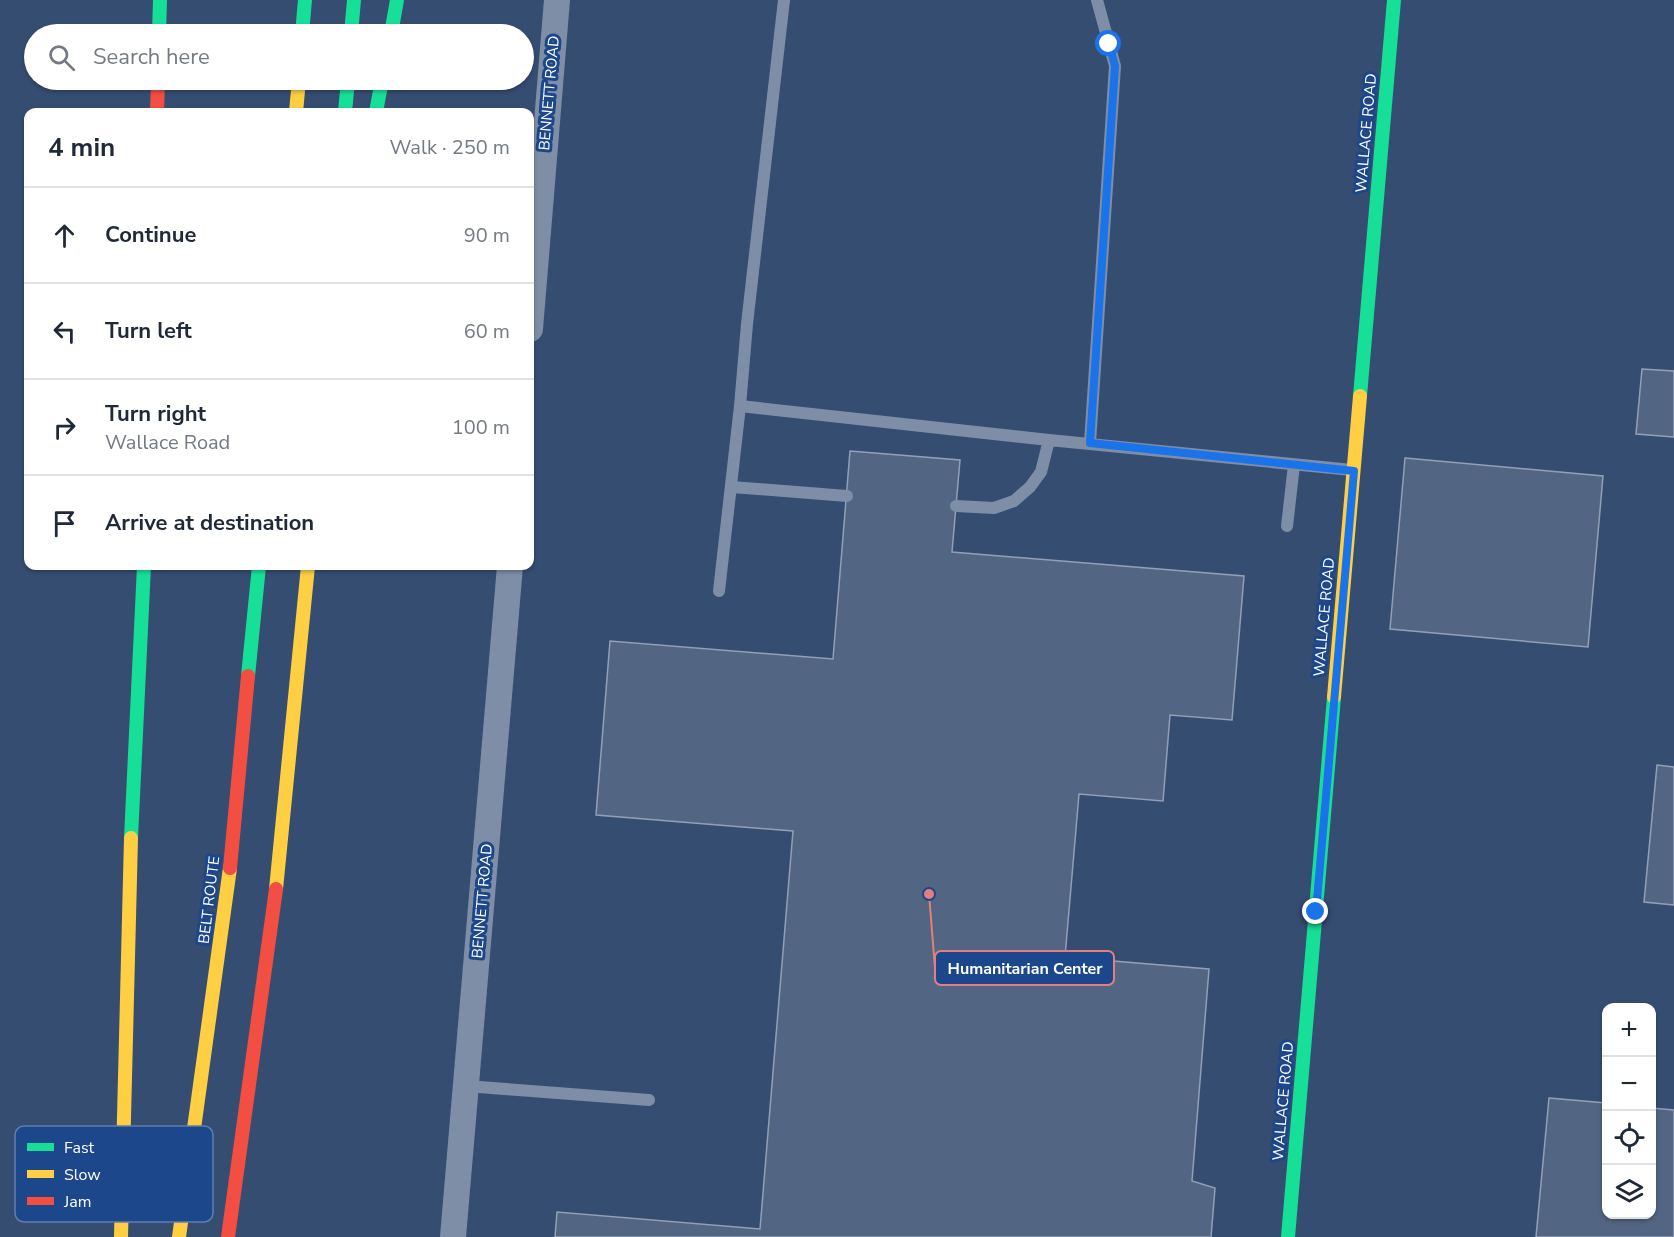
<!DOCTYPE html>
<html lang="en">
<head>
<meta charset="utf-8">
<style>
  :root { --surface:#fff; --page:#f2f2f3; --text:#1f2937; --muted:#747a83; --line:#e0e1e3 }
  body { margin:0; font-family:"Nunito Sans",sans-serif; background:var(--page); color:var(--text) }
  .controls { position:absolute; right:18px; bottom:18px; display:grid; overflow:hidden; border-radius:12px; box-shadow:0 2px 4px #0004 }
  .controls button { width:54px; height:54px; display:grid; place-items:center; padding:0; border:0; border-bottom:2px solid var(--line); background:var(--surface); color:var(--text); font:30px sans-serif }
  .stop { position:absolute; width:18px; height:18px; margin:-14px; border:4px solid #1a73e8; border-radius:50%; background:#fff }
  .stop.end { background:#1a73e8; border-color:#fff; box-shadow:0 2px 6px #0008 }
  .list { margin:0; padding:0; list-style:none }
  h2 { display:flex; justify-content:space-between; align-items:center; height:78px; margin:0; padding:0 24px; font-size:26px }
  h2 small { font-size:20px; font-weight:400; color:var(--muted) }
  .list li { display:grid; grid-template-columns:39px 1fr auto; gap:18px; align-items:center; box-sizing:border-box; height:96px; padding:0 24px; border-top:2px solid var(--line) }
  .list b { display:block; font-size:22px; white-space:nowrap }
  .list p { margin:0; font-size:20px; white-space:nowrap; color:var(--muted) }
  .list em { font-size:20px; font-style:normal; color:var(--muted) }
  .icon { flex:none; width:33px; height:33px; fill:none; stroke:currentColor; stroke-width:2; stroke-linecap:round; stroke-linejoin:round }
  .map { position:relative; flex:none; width:1674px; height:1237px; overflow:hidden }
  .search { position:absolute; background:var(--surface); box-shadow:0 2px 4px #0004; left:24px; top:24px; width:510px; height:66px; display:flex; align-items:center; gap:15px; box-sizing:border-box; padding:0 21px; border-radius:33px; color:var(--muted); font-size:22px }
  .panel { position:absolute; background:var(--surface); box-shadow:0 2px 4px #0004; left:24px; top:108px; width:510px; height:462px; border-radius:12px }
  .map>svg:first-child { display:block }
</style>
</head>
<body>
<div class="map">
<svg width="1674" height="1237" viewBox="0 0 1674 1237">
  <rect width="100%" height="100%" fill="#364d72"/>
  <path fill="#526582" stroke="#92a0b5" stroke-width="1.5" d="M1642 369 1674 371V437L1636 434Z
    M850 451 960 460 952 552 1244 576 1232 720 1170 715 1163 801 1079 794 1065 957 1209 969 1192 1181 1215 1188 1211 1237H555L557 1212 760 1229 793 831 596 815 610 641 833 659Z
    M1405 458 1603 476 1588 647 1390 629Z
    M1657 765 1674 767V905L1644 902Z
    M1549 1098 1606 1103V1214H1652V1108L1674 1110V1237H1536Z"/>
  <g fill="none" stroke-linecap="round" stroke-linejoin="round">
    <path stroke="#7d8ea6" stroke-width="12" d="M784 0 747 324 740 406 1049 440 1352 470
      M1090 443 1115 66 1097 0
      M732 487 847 496
      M956 506 994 508 1014 501 1030 487 1041 472 1049 440
      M1287 526 1294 465
      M719 591 740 406
      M466 1086 649 1100"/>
    <path stroke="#7d8ea6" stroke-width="26" d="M530 329 557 0
      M453 1237 510 566"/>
    <path stroke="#16e098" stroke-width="14" d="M159 34 160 0
      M302 34 305 0
      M351 34 354 0
      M391 34 397 0
      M345 112 348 80
      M376 112 382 80
      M1360 396 1394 0
      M248 676 259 566
      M131 838 144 566
      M1288 1237 1334 697"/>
    <path stroke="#ffcf43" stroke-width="14" d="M296 112 299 80
      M1334 697 1360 396
      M276 889 308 566
      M121 1237 131 838
      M179 1237 230 868"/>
    <path stroke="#f24e42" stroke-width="14" d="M157 112 158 80
      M230 868 248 676
      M228 1237 276 889"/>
  </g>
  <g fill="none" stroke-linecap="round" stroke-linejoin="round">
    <path stroke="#1a73e8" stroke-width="8" d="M1109 44 1115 66 1090 443 1354 471 1316 912"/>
  </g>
  <g text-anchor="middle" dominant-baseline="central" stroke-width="6" stroke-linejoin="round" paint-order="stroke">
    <g font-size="15" fill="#fff" stroke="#1d478b">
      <text transform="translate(549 93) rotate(-85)">BENNETT ROAD</text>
      <text transform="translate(1366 133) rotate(-85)">WALLACE ROAD</text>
      <text transform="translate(1324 617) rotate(-85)">WALLACE ROAD</text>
      <text transform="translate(209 900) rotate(-83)">BELT ROUTE</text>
      <text transform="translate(482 901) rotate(-85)">BENNETT ROAD</text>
      <text transform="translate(1283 1101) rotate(-85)">WALLACE ROAD</text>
    </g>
  </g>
  <rect x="15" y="1126" width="198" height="96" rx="9" fill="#1d478b" stroke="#617eae" stroke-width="1.5"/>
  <rect x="27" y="1143" width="27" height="8" fill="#16e098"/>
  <rect x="27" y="1170" width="27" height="8" fill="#ffcf43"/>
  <rect x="27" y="1197" width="27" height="8" fill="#f24e42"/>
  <g font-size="16" fill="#fff">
    <text x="64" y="1153">Fast</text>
    <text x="64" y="1180">Slow</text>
    <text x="64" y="1207">Jam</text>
  </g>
  <path fill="none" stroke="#e67e7e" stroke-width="2" d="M929 894L935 968"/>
  <circle fill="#e67e7e" stroke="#1d478b" stroke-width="2" cx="929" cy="894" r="6"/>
  <rect fill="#1d478b" stroke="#e67e7e" stroke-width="2" x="935" y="951" width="179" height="34" rx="6"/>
  <g font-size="16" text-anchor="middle" font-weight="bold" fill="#fff">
    <text x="1025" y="974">Humanitarian Center</text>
  </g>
</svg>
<div class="controls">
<button>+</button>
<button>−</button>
<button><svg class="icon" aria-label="locate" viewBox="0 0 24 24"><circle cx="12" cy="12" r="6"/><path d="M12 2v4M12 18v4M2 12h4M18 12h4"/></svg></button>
<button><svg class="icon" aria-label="layers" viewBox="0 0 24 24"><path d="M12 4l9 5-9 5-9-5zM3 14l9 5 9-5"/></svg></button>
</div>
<div class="stop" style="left:1109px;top:44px"></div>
<div class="stop end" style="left:1316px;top:912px"></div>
<div class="search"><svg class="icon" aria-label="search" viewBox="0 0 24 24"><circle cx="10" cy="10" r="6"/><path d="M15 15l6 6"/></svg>Search here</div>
<section class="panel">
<h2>4 min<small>Walk · 250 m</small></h2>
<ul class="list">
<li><svg class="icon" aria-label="ahead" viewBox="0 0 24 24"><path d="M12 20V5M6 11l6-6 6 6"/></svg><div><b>Continue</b></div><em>90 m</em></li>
<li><svg class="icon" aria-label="left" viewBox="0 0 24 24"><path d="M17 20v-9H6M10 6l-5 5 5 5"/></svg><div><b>Turn left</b></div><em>60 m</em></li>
<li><svg class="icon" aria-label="right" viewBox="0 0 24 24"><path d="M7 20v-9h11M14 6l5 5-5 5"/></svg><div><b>Turn right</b><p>Wallace Road</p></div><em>100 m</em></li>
<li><svg class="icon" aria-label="arrive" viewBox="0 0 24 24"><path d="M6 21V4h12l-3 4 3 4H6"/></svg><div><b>Arrive at destination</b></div></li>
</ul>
</section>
</div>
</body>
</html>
